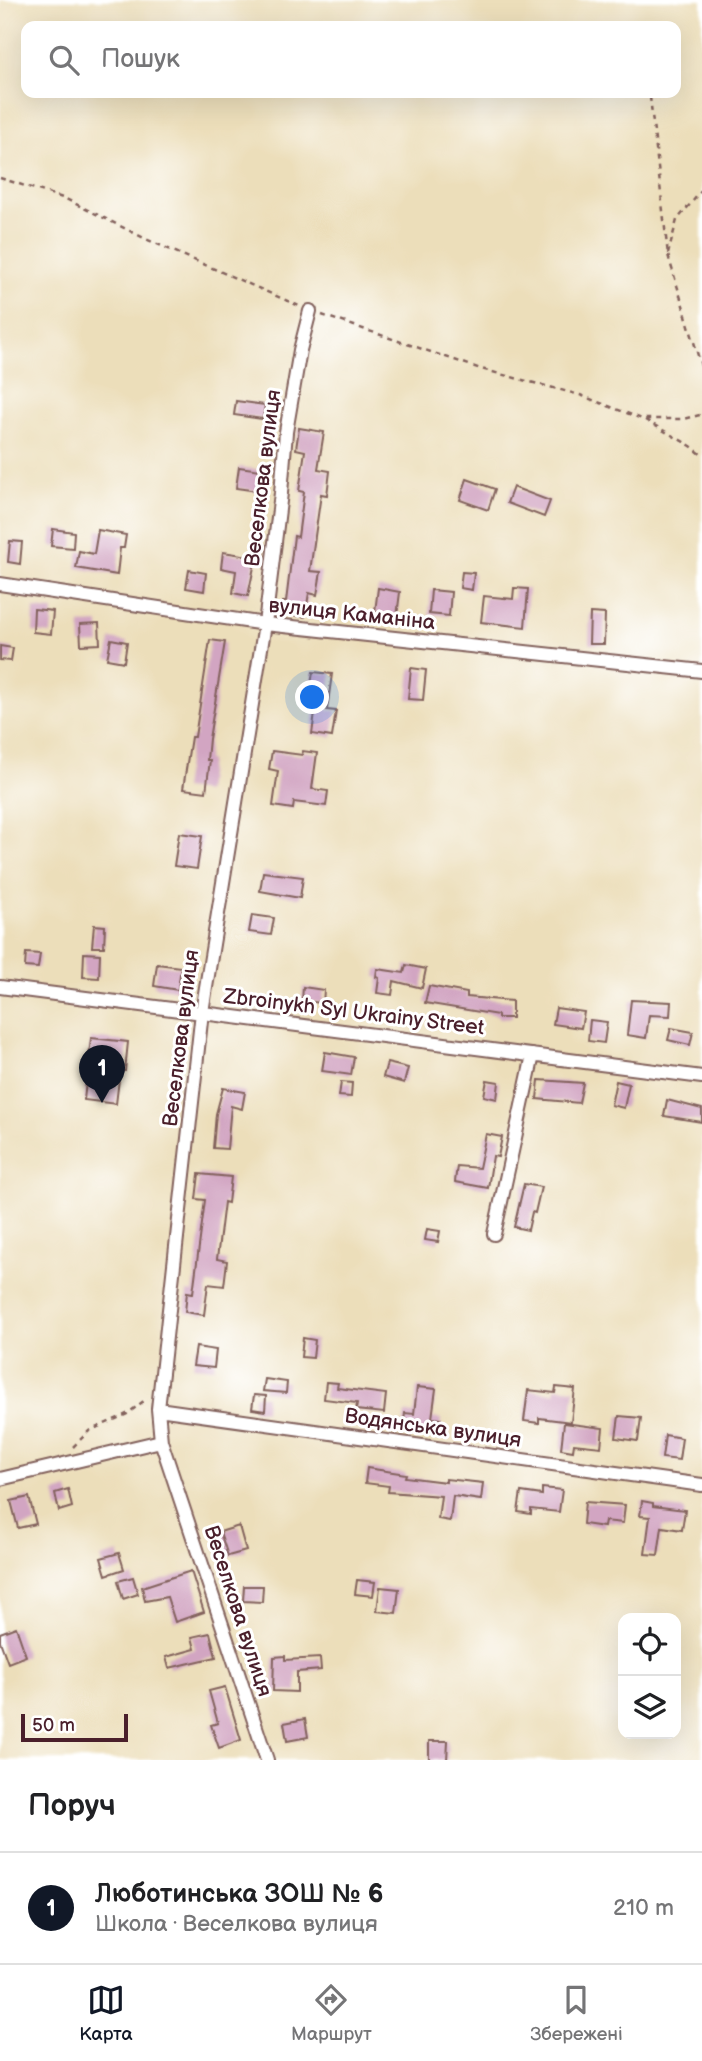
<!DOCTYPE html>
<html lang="uk">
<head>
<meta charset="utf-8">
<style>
  :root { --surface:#fff; --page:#f6f6f6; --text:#202124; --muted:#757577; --line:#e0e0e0; --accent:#111827 }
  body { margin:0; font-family:"Balsamiq Sans",sans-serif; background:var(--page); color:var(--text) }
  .controls { position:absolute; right:21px; bottom:21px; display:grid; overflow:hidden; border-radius:14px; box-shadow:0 7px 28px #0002 }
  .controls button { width:63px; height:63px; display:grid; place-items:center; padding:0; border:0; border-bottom:2px solid var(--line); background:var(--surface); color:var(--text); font:35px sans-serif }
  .scale { position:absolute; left:21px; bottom:18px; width:107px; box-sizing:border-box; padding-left:7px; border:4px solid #4a1f2b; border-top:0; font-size:19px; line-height:24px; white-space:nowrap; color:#4a1f2b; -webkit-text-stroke:5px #fff; paint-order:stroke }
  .you { position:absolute; left:313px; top:698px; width:24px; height:24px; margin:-18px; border:5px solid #fff; border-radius:50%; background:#1a73e8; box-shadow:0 0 0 10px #1a73e833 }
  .badge { display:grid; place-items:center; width:46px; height:46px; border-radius:50%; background:var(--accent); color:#fff; font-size:23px; font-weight:700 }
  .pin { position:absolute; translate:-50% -58px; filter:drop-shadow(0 2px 4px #0008) }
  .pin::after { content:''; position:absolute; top:37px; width:24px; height:21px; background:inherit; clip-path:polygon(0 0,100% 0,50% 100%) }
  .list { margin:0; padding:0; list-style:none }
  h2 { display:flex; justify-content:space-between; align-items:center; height:91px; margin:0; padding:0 28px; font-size:30px }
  h2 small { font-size:23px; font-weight:400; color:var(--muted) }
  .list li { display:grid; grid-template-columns:46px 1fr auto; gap:21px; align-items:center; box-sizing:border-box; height:112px; padding:0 28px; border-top:2px solid var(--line) }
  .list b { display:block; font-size:26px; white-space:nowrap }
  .list p { margin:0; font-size:23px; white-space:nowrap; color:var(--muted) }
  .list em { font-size:23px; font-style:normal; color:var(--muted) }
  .icon { flex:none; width:38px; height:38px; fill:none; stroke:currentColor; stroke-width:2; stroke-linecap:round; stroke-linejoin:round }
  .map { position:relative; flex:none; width:702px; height:1760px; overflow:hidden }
  .search { position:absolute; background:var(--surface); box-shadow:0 7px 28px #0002; left:21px; right:21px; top:21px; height:77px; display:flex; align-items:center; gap:18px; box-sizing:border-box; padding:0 24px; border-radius:14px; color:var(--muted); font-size:26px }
  .sheet { height:203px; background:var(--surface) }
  nav { display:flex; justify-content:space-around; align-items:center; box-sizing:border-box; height:98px; border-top:2px solid var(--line); background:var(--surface); font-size:19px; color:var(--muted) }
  nav a { display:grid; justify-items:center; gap:4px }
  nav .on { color:var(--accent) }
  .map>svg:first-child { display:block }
</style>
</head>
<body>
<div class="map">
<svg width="702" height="1760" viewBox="0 0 702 1760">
  <rect width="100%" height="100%" fill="#fff"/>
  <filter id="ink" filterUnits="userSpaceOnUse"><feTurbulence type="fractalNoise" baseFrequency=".0143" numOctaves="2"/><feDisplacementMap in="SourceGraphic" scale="14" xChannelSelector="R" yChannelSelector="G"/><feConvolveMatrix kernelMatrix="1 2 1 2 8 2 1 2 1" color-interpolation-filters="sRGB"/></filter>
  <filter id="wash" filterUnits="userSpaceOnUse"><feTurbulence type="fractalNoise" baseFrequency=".00686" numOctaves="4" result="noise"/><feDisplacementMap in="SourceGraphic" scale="28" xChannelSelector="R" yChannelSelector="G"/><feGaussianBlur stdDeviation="1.57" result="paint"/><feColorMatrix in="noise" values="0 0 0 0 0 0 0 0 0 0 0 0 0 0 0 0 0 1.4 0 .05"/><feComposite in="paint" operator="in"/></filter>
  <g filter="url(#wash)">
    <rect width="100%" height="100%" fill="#ecdeba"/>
    <g id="blocks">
      <path fill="#d2a5c2" d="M236 401 265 405 263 419 234 415Z
        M299 428 324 432 318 469 330 471 327 495 321 494 310 571 321 572 317 595 309 593 305 617 282 614 283 602H286L294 536 298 537 304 492 299 491 305 451 296 449Z
        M239 467 261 470 258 491 236 488Z
        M467 479 495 489 488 510 460 500Z
        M513 487 550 501 544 517 507 503Z
        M53 529 74 532 73 548 51 546Z
        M98 530 126 535 124 548H120L117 575 76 568 79 551 94 554Z
        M10 541 22 542 20 564 8 562Z
        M223 552 256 557 248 596 233 593 236 571 221 568Z
        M189 570 206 573 204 591 186 588Z
        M462 572 474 573 472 590 460 588Z
        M378 588 400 592 397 616 375 612Z
        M514 588 528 589 525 627 481 622 484 596 513 599Z
        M431 590 451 592 449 616 429 614Z
        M34 609 53 611 51 634 33 632Z
        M590 613 605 614 604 644H589Z
        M99 623 100 644 81 645 80 624Z
        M111 639 127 642 124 662 107 659Z
        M210 640 225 642 209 739 207 760H210L206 792 183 789 191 737H195Z
        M0 646 13 648 11 661 0 660Z
        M411 668 426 670 423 700 408 699Z
        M313 672 332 674 327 710 336 711 332 737 312 734 317 698 309 697Z
        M272 751 302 755 303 751 317 753 312 789 328 791 326 806 294 802 293 809 273 806 278 771 269 769Z
        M179 833 202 836 197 869 174 866Z
        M263 872 303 877 300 898 260 891Z
        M252 915 274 918 271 935 249 932Z
        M94 925 105 926 104 947H92Z
        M26 953 40 954 38 968 25 967Z
        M84 953 100 954 99 978 83 977Z
        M157 964 181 967 178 990 154 986Z
        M406 965 426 969 422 988 394 981 392 995 377 993 379 978 376 977 377 969 404 973Z
        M429 986 467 993V997L512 1001V1018H498V1015L425 1003Z
        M303 987 324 990 323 1003 302 1001Z
        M631 1000 671 1002 670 1016 649 1015 646 1038 627 1035Z
        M556 1008 584 1012 581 1028 553 1024Z
        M590 1020 607 1022 604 1043 588 1041Z
        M671 1028 693 1032 690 1045 668 1040Z
        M91 1038 128 1042 125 1071H120L116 1104 84 1100Z
        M325 1052 354 1057 351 1075 322 1071Z
        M387 1063 408 1068 404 1083 383 1077Z
        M487 1080 499 1082 497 1099 484 1096Z
        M539 1080 583 1083 579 1103 537 1099Z
        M616 1081 629 1084 624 1108 611 1105Z
        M341 1082 352 1083 351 1097 339 1096Z
        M223 1088 245 1092 242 1109 231 1106 227 1149 213 1148 216 1114Z
        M667 1100 702 1109V1122L664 1116Z
        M486 1134 502 1137 498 1157 493 1156 488 1188 455 1182 457 1166 479 1168Z
        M199 1174 231 1177 228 1203 224 1202 217 1259 227 1261 224 1286 208 1284 204 1315 185 1312 187 1292 193 1293 205 1200 196 1199Z
        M524 1184 541 1187 535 1213 532 1212 528 1230 514 1227Z
        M427 1229 440 1231 438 1242 425 1240Z
        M303 1338 315 1340 313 1358 301 1357Z
        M196 1347 216 1350 214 1368 193 1366Z
        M265 1379 287 1382 286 1393 263 1391Z
        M326 1382 338 1383 337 1388 386 1394 384 1413 356 1410 357 1403 324 1399Z
        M417 1387 436 1389 432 1418 441 1419 440 1434 403 1430 405 1413 414 1414Z
        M556 1387 575 1389 571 1422 539 1418V1423L524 1421 528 1390 555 1393Z
        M254 1395 266 1396 265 1411 252 1409Z
        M619 1416 641 1418 638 1441 616 1438Z
        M564 1423 603 1428 601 1447 574 1444 573 1451 561 1449Z
        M665 1435 682 1438 679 1460 662 1458Z
        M367 1468 406 1474 405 1477 446 1482V1479L483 1483 481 1500 453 1496 450 1521 438 1519 441 1496 388 1492 389 1486 365 1483Z
        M542 1488 562 1490 559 1512 531 1509V1514L518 1512 521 1492 542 1495Z
        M68 1489 72 1507 59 1511 55 1493Z
        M29 1497 36 1524 18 1528 11 1501Z
        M642 1501 653 1503V1506L685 1510 682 1530 662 1527 658 1555 645 1554 650 1517 640 1516Z
        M585 1502 625 1505 623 1523 605 1521 604 1527 583 1524Z
        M239 1526 246 1551 228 1556 220 1532Z
        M119 1553 124 1569 106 1575 101 1558Z
        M191 1571 204 1612 175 1622 167 1597 145 1601 142 1587Z
        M133 1577 138 1594 123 1599 118 1581Z
        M357 1580 375 1582 373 1596 355 1594Z
        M244 1586H263L262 1602 243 1601Z
        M380 1587 399 1589 396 1613 377 1611Z
        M16 1627 26 1656 8 1663 0 1641V1633Z
        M210 1633 216 1657 169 1668 166 1657 195 1649 192 1637Z
        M285 1656V1660L320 1658 321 1670 297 1672V1692L273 1691 274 1657Z
        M225 1687 241 1740 219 1748 211 1725 218 1723 209 1691Z
        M305 1719 308 1737 287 1741 284 1723Z
        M429 1741H448L447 1760H429Z"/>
    </g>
  </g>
  <g filter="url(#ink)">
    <use href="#blocks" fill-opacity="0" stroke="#83625d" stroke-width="2"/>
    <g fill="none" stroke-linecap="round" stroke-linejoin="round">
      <defs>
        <path id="minor" d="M0 584 265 624 702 671
          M0 987 702 1077
          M494 1234 533 1055
          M158 1409 702 1485
          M0 1479 161 1441
          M267 1760 161 1441 158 1409 202 1012 265 624 281 493 286 432 300 350 310 311"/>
      </defs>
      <use href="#minor" stroke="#83625d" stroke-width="16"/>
      <path stroke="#83625d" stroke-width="2.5" stroke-dasharray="5 5" stroke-linecap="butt" d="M650 97 668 255 702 369
        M0 178 66 199 146 239 299 306
        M668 254 677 220 702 190
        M322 315 481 369 580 395 642 419H683L700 415 702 411
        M645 420 691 446 702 455
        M73 1447 89 1431 127 1414 145 1400"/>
      <use href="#minor" stroke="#fff" stroke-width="12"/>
    </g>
  </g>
  <g text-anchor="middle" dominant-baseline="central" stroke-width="6" stroke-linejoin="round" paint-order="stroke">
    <g font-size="21" fill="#4a1f2b" stroke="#fff">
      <text transform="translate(263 478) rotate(-83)">Веселкова вулиця</text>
      <text transform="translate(352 614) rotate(6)">вулиця Каманіна</text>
      <text transform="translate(354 1012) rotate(7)">Zbroinykh Syl Ukrainy Street</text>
      <text transform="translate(181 1038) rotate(-83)">Веселкова вулиця</text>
      <text transform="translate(433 1428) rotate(8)">Водянська вулиця</text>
      <text transform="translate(238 1611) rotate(72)">Веселкова вулиця</text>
    </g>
  </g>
</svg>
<div class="controls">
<button><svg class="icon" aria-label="locate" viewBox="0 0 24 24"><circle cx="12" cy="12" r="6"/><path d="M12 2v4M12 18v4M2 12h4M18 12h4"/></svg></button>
<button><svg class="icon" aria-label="layers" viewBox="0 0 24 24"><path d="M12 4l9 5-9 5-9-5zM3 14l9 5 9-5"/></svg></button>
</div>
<div class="scale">50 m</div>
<div class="you"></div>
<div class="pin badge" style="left:102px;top:1103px">1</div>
<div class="search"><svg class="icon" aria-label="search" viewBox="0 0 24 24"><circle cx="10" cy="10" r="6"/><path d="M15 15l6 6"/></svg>Пошук</div>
</div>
<section class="sheet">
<h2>Поруч<small></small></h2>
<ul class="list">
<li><span class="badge">1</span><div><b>Люботинська ЗОШ № 6</b><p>Школа · Веселкова вулиця</p></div><em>210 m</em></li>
</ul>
</section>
<nav>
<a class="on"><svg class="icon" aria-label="map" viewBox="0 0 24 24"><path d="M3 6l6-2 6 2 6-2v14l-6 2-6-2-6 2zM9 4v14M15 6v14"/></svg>Карта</a>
<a><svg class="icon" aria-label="directions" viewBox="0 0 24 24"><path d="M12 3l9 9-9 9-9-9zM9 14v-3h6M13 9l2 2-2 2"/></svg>Маршрут</a>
<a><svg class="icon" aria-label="saved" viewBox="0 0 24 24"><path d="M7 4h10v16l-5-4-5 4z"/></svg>Збережені</a>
</nav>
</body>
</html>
